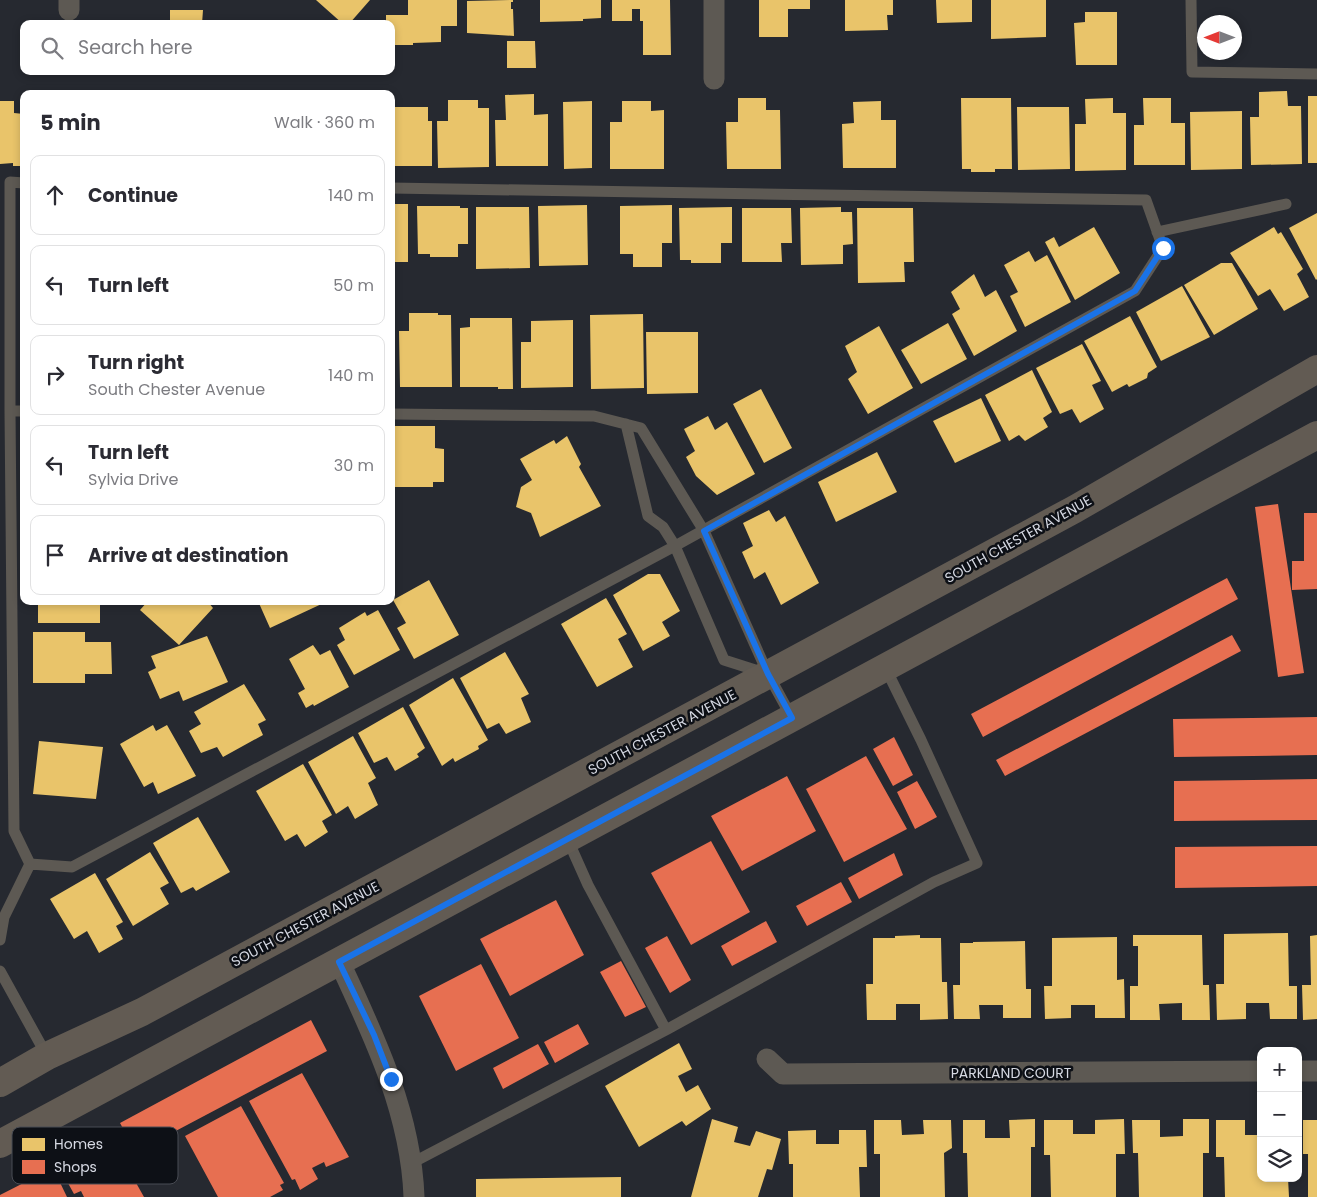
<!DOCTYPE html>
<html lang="en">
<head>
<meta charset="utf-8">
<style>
  :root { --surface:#fff; --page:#f7f7f7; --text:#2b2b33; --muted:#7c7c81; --line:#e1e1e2 }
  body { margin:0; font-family:Poppins,sans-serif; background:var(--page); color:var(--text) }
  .controls { position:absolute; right:15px; bottom:15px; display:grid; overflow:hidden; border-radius:10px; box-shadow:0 2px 8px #0003 }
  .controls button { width:45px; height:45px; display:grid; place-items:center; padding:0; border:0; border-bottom:1px solid var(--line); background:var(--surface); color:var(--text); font:25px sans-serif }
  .compass { position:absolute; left:1197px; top:15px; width:45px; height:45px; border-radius:50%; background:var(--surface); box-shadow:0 2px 8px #0003; rotate:270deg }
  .stop { position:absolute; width:15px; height:15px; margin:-11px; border:4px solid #1a73e8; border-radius:50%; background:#fff }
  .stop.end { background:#1a73e8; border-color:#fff; box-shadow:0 1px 5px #0008 }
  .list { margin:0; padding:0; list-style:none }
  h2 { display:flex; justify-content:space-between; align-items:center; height:65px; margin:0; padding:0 20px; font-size:21px }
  h2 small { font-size:16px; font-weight:400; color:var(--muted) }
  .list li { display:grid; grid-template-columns:32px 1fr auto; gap:15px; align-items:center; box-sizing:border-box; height:80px; margin:0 10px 10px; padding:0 10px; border:1px solid var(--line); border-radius:10px }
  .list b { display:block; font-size:19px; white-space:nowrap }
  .list p { margin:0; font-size:16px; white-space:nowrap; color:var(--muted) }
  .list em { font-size:16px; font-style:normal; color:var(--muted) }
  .icon { flex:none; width:28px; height:28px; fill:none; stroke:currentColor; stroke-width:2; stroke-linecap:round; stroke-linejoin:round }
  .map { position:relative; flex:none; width:1317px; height:1197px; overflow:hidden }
  .search { position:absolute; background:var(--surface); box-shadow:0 2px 8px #0003; left:20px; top:20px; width:375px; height:55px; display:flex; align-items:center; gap:12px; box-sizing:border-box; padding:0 18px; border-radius:10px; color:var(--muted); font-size:19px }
  .panel { position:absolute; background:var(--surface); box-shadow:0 2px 8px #0003; left:20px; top:90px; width:375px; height:515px; border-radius:10px }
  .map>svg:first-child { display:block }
</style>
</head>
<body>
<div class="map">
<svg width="1317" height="1197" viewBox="0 0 1317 1197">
  <rect width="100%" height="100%" fill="#262930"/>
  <path fill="#e9c46a" d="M316 0H370L349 24H343Z
    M408 0H457V26H441V42L413 43V45H391V24H386V15H408Z
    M513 0V2H511V9H513L514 36 467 33V1Z
    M540 0H601V18L583 19V21L540 22Z
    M612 0H670L671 55H643V21H640V9H632V21H612Z
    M759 0H810V9H788V37H759Z
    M845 0H893V15H887L888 30 845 31Z
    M936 0H972V22L937 23Z
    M991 0H1046V37L991 39Z
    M170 10H203L202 24H170Z
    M1085 12H1117V65H1076L1074 23 1085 22Z
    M507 41H535L536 68H507Z
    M158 91H187V94H158Z
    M1287 91 1288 106H1301L1302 164 1251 165 1250 117H1259V92Z
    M534 94V115L548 114V166H496L495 120H506L505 95Z
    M1308 96H1317V163H1308Z
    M738 98H766V110H780L781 169H727L726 122H738Z
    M961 98H1011L1012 169H995V172H971V169H962Z
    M1113 98V113H1126V170L1075 171V124H1086L1085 99Z
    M1143 98H1171V123H1185V165H1134V125H1144Z
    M448 100H478V108H489V167L438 168 437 121H448Z
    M0 101H14V113L24 114V166H13V163L0 164Z
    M592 101V168L564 169 563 102Z
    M622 101H651V111L664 110V169H610V122H622Z
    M881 101V120H896V168H843L842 124 854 123 853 102Z
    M391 107H428V121H432V166H391Z
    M1017 107H1069L1070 169 1018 170Z
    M1242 111V169L1191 170 1190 112Z
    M391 204H408V262H391Z
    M587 205 588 265 539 266 538 206Z
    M672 205V243H662V267H633V254H620V206Z
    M417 206H460V208H468V244H458V257H430V254H418Z
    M476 207H529L530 268 476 269Z
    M732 207V243H721V263H691V260H680L679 208Z
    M841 207V212H852L853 244 843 245V264L801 265 800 208Z
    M742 208H791L792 243H781L782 262H742Z
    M857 208H913L914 262H904L905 282 858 283Z
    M1317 213V279L1316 280 1289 228Z
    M1094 227 1120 273 1075 300 1045 242 1054 237 1059 247Z
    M1274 227 1278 234 1281 232 1303 269 1297 274 1309 297 1284 311 1270 289 1258 296 1230 253Z
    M1029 251 1035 262 1047 255 1071 302 1025 327 1010 296 1018 292 1004 265Z
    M1221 263H1232L1258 309 1214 335 1184 285Z
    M974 274 985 297 996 290 1017 331 974 356 952 314 960 309 951 292Z
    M1182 286 1210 337 1161 361 1136 312Z
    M409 313H438V315H451L452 387H400L399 331H409Z
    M643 314 644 388 591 389 590 315Z
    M1130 316 1157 367 1148 373 1147 378 1129 387 1127 384 1112 392 1084 341Z
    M470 318H512L513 389H498V387H460V328L470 327Z
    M573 320V387L521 388V342H531V321Z
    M948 323 967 359 921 384 901 350Z
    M879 326 913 388 868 414 848 379 857 372 845 346Z
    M646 332H698V393L647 394Z
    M1082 344 1101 381 1092 385 1104 409 1080 423 1072 409 1060 414 1036 368Z
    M1032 370 1052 412 1043 418 1048 427 1025 441 1019 435 1009 441 985 395Z
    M761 389 792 448 764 463 733 404Z
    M981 398 1001 441 955 463 933 421Z
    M708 416 715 430 727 422 755 474 717 495 696 476 686 457 695 451 684 429Z
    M394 426H435V448L444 449V482H433V487H392Z
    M567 436 581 464 579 467 601 506 540 537 531 513 516 507 521 487 532 480 520 459 554 440 556 444Z
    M877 452 897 492 836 522 818 482Z
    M769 510 776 522 785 516 819 583 781 605 765 572 754 579 742 552 753 546 743 523Z
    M648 574H660L680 611 662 622 670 636 643 651 613 595Z
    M429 580 459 635 414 659 397 628 406 623 393 600Z
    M606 598 627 634 618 639 633 667 597 687 561 624Z
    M38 601H100V623H38Z
    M148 601H207L213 608 179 645 140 610Z
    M258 601H328L270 628Z
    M378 610 400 650 354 675 337 645 345 640 339 628 365 612 367 616Z
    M33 632H85V642H111L112 674H85V683H33Z
    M207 636 228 682 183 701 179 691 160 699 148 672 156 668 151 656Z
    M313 645 320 655 330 650 349 687 314 706 313 704 306 708 298 693 305 689 289 659Z
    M505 652 529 694 521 698 531 722 506 734 499 723 487 729 460 678Z
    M453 678 488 740 478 746 479 749 455 762 453 758 442 766 409 705Z
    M244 684 266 720 258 724 263 735 223 757 217 747 201 753 189 731 201 724 194 712Z
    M403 707 425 748 417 754 419 757 395 771 387 757 374 763 358 733Z
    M153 725 156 731 167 725 196 776 158 794 153 782 144 787 120 744Z
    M353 736 376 778 368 783 378 805 355 819 348 806 336 814 308 762Z
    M39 741 103 747 96 799 33 794Z
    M303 764 332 815 322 821 328 832 305 847 297 834 285 841 256 791Z
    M198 817 230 872 196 891 193 887 181 893 153 843Z
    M150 852 169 883 160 888 169 904 133 926 106 879Z
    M95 873 123 922 116 926 123 939 99 953 87 931 74 939 50 899Z
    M1288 933 1289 986H1297V1019H1270L1269 1003H1246V1019L1217 1020 1216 984H1224V934Z
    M920 935V938H941L942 982H947L948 1019 920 1020V1004H896V1020H867L866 984H873V938H895V936Z
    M1133 935H1202L1203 985H1209L1210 1020H1182V1003L1159 1004 1160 1020H1130V986H1138V946H1133Z
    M1317 935V1019L1303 1020 1302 985H1311L1310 936Z
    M1117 937V980L1124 979 1125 1018H1095V1005H1071V1018L1045 1019 1044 986H1052V938Z
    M1025 941 1026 989H1031V1018H1003V1005H979L980 1019H954L953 985H960V943H973V942Z
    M679 1043 692 1069 678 1076 686 1092 698 1085 711 1109 686 1126 682 1121 639 1147 605 1086Z
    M712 1119 738 1127 734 1142 750 1146 756 1131 781 1139 772 1170 767 1169 758 1197H691Z
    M1035 1119V1147H1031V1197H968L967 1153H963V1120H985V1138H1010L1009 1120Z
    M1124 1119 1125 1154H1116V1197H1051L1050 1155H1044V1120H1073V1134H1095V1120Z
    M1183 1119H1209V1153H1203V1197H1139L1138 1153H1133L1132 1120H1160V1137L1183 1136Z
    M874 1120H901L902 1135 924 1134 923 1120H951L952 1148 944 1153 945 1197H880V1154H874Z
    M1216 1120H1245V1135H1261V1178H1288L1289 1197H1225L1224 1157H1216Z
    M1303 1120H1317V1197H1308V1154H1303Z
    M816 1130V1144H839V1130H866L867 1167H859L860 1197H793V1164H789L788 1131Z
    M621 1177V1197H476V1179Z"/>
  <path fill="#e76f51" d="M1278 504 1304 673 1278 677 1255 507Z
    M1304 513H1317V589L1292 590V561H1304Z
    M1227 578 1238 599 983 737 971 714Z
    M1232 635 1241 651 1005 776 996 760Z
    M1317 717V755L1174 757 1173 719Z
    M894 737 913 775 893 786 873 749Z
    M866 756 907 829 844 862 806 789Z
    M787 776 816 831 742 871 711 816Z
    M1317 779V820L1174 821V781Z
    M917 781 937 817 915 829 897 792Z
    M711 841 750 912 691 945 651 873Z
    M1317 846V886L1175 888V847Z
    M894 853 903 875 859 899 848 878Z
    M841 882 852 902 807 926 796 906Z
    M556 900 584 955 510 996 480 939Z
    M766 921 777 942 732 966 721 946Z
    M667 936 691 980 670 993 645 948Z
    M621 961 646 1007 625 1017 600 972Z
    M481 964 519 1038 456 1071 419 996Z
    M311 1020 327 1051 136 1152 120 1123Z
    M578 1024 589 1044 555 1063 544 1042Z
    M538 1044 549 1064 503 1089 493 1068Z
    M302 1073 349 1157 326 1167 324 1162 312 1168 318 1179 300 1190 295 1179 292 1180 249 1101Z
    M241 1106 284 1183 280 1185 283 1190 270 1197H218L185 1136Z
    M113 1137 125 1157 129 1155 133 1163 131 1171 135 1168 140 1177 135 1181 144 1197H84L81 1191 74 1194 58 1165Z
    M53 1168 67 1197H0V1195Z"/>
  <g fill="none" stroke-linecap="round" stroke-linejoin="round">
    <path stroke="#5d5953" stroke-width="11" d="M1191 0 1192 72 1317 74
      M1157 232 1286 204
      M10 411V182L24 183
      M24 411H10L14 831 30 864 72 867 675 546 1135 291 1163 248 1146 200 391 188
      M391 414 594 416 641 428 704 531 768 674 792 718
      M626 424 648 516 663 527 675 546 724 660 765 673
      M567 838 588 885 666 1030 934 882 977 863 921 740 885 667
      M0 940 4 917 30 864
      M0 971 47 1056
      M410 1164 666 1030"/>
    <path stroke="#5d5953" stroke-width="21" d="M714 0V79
      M69 10V0
      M339 961C374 1036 411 1113 414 1197
      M767 1059 783 1074 1261 1071
      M1298 1071H1317"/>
    <path stroke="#625b53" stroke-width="28" d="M0 1083 47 1056 142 1012 1075 509 1317 369
      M0 1144 1317 435"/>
  </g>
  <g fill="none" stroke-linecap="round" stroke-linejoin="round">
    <path stroke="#1a73e8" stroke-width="6" d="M391 1079 374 1035 339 962 792 718 768 674 704 531 1135 291 1163 248"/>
  </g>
  <g text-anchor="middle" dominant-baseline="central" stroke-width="5" stroke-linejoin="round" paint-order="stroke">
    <g font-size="14" fill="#d6d9e3" stroke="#0d1016">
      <text transform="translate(1018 539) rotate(-29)">SOUTH CHESTER AVENUE</text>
      <text transform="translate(662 732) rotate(-28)">SOUTH CHESTER AVENUE</text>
      <text transform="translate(305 924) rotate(-28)">SOUTH CHESTER AVENUE</text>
      <text x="1011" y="1073">PARKLAND COURT</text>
    </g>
  </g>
  <rect x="12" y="1127" width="166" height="57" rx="8" fill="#0d1016" stroke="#494c54" stroke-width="1"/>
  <rect x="22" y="1138" width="23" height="13" fill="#e9c46a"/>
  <rect x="22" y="1160" width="23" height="14" fill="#e76f51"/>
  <g font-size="14" fill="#d6d9e3">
    <text x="54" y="1149">Homes</text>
    <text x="54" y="1172">Shops</text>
  </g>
</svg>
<div class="controls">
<button>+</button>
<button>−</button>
<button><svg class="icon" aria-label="layers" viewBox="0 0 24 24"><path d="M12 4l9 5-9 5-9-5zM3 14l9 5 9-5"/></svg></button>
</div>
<svg class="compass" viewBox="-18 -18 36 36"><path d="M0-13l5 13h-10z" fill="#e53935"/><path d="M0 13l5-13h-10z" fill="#7c7c81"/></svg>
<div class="stop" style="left:1163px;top:248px"></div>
<div class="stop end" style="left:391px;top:1079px"></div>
<div class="search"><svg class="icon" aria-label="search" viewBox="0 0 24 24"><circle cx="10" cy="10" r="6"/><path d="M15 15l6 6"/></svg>Search here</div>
<section class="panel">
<h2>5 min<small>Walk · 360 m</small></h2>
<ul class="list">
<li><svg class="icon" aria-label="ahead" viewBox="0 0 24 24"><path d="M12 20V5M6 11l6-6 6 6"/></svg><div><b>Continue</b></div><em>140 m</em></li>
<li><svg class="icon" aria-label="left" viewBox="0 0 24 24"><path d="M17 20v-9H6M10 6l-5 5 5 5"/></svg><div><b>Turn left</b></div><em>50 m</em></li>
<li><svg class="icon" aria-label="right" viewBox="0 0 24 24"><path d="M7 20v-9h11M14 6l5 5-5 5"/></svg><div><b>Turn right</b><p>South Chester Avenue</p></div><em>140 m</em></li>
<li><svg class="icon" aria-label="left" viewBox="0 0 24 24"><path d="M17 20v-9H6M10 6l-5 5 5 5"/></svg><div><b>Turn left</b><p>Sylvia Drive</p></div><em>30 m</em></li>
<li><svg class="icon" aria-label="arrive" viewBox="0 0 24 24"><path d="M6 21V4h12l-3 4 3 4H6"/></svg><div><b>Arrive at destination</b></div></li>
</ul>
</section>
</div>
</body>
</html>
